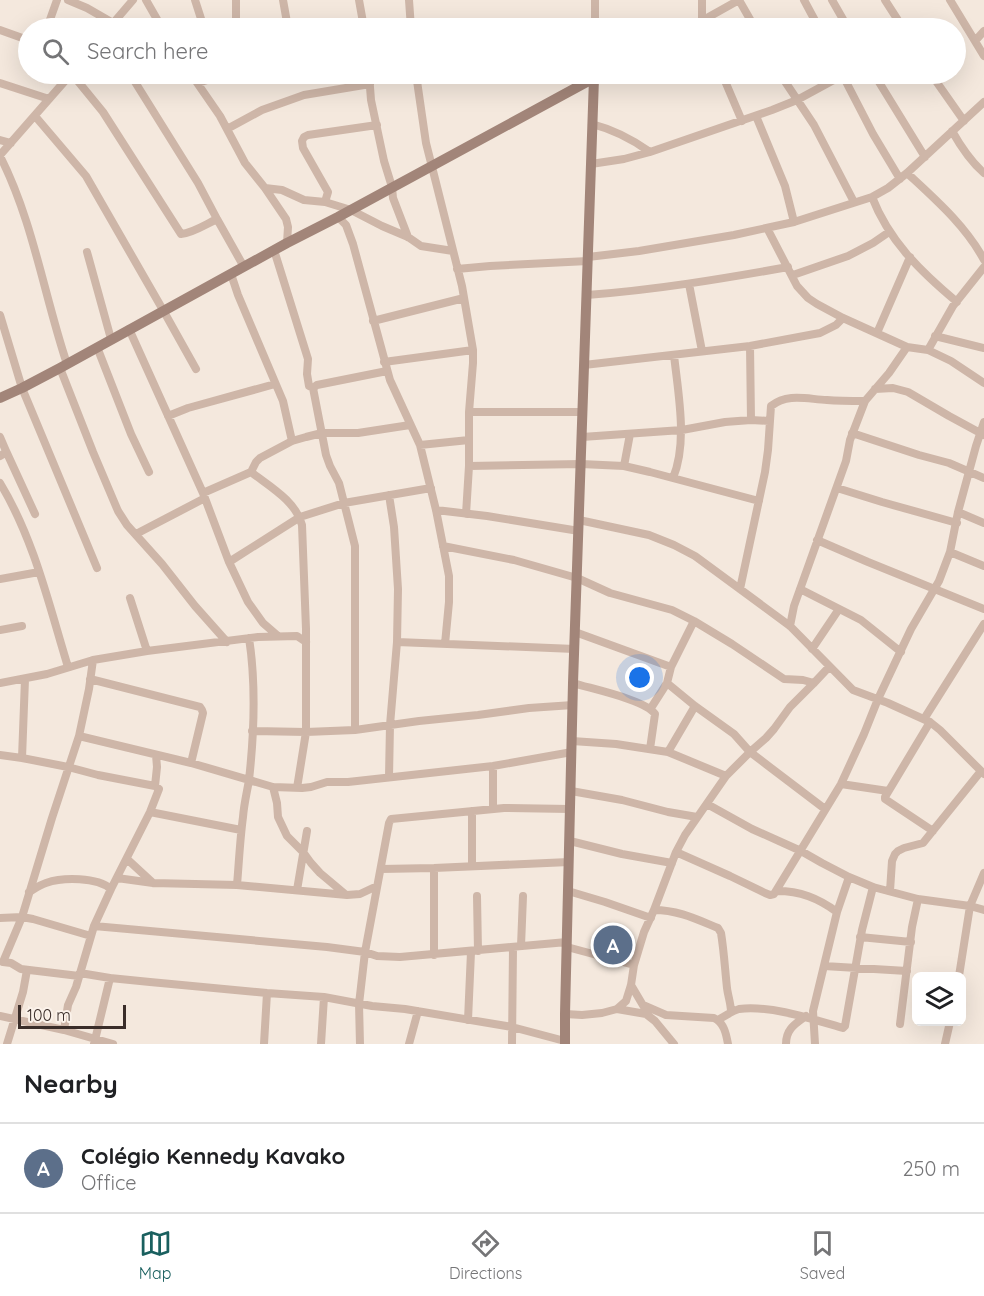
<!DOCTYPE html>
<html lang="en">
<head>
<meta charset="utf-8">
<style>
  :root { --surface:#fff; --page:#f2f2f2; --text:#202124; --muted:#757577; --line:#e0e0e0; --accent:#1a605f }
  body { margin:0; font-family:Quicksand,sans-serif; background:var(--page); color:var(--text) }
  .controls { position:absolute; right:18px; bottom:18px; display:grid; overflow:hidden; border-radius:9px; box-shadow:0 6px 24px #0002 }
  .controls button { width:54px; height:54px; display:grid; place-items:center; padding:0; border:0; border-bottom:2px solid var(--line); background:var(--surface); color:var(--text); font:30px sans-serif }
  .scale { position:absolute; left:18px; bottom:15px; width:108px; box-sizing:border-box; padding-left:6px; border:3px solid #3a2d29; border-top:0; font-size:16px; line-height:21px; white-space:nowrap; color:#3a2d29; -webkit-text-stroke:4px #fbf2ea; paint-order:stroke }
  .you { position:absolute; left:640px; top:678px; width:21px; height:21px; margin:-15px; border:4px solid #fff; border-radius:50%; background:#1a73e8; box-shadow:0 0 0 9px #1a73e833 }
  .badge { display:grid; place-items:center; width:39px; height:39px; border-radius:50%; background:var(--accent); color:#fff; font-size:20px; font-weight:700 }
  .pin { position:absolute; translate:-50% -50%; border:3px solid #fff; box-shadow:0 2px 6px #0006 }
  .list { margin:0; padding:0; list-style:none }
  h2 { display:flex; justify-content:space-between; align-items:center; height:78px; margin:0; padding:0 24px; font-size:26px }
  h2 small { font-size:20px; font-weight:400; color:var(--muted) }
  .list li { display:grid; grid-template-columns:39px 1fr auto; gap:18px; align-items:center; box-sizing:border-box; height:90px; padding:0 24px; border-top:2px solid var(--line) }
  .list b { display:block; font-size:22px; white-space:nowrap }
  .list p { margin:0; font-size:20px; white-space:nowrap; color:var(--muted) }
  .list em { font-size:20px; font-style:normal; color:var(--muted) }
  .icon { flex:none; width:33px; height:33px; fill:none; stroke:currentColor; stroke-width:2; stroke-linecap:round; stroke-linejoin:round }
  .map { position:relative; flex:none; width:984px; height:1044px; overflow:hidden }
  .search { position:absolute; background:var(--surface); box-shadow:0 6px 24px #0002; left:18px; right:18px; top:18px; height:66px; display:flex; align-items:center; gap:15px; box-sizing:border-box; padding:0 21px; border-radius:33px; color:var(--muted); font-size:22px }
  .sheet { height:168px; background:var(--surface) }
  nav { display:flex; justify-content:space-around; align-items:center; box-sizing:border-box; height:84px; border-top:2px solid var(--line); background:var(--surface); font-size:16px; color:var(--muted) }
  nav a { display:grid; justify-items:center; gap:3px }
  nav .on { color:var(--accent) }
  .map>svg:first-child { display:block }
</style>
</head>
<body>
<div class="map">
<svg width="984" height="1044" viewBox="0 0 984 1044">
  <rect width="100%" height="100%" fill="#f4e8dd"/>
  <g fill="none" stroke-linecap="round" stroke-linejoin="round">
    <path stroke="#ceb6a8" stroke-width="8" d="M68 0 87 8 113 23
      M146 0 162 28
      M195 0 204 28
      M236 0V28
      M283 0 288 28
      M359 0 364 28
      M409 0 411 28
      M702 0V22
      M739 0 755 28
      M804 0 819 28
      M832 0 848 28
      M885 0 903 28
      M950 0 984 56
      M47 28 57 0
      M109 28 133 0
      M595 28V0
      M689 28 739 0
      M0 30 28 40
      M975 41 984 31
      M72 74 103 112 181 234C193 233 206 224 217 219L244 267
      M130 74 198 183 217 219
      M191 74 220 116 245 163 265 188 282 190 304 200 325 202 351 210 382 226 408 237 421 246 453 251
      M369 74 371 100 384 161 392 187 393 198 408 237
      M416 74 426 143 462 286 473 350V363L469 412V466L466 514
      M722 74 742 121
      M780 74 814 125 854 202
      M842 74 873 134 900 179
      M874 74 925 157
      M931 74 964 121
      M0 83 49 99
      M198 83 226 74
      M35 116 86 176 163 310 196 369
      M756 116 785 186 794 222
      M592 124C615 130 632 139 650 152L772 110 797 100 843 75
      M227 129 262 110 304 95 370 84
      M952 131C961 147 970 161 984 173
      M0 140 11 143
      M0 155 71 74
      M0 156C33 221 44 295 67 364
      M591 164 624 159 650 152
      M907 173C935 199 966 226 984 260
      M265 188 286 219 288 227 287 243
      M872 197C889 241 921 272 957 302
      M325 202 328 192 303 148 302 141 304 137 308 135 377 125
      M338 217 346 225 353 244 390 380 420 445 436 510 449 576V602L445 644
      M767 228 797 286 808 298 817 304 843 318 907 347 928 350 953 306 984 267
      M274 250 308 359 307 374 309 386 313 388
      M87 252 111 339
      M588 257 639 251 734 235 794 222 872 197 888 188 907 173 984 102
      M457 269 490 266 588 261
      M231 274 238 295 283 401 292 441
      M793 275 848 256 873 243 889 232
      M689 284 702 351
      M587 295C655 290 721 279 788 267
      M0 315 22 388 97 568
      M373 321 464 298
      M129 329 203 493 229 562 248 602 263 623 278 636
      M877 333 910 257
      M935 336 984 348
      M750 346 751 420
      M97 347 131 434 149 472
      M928 350 951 361 984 383
      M384 362 473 350
      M584 365 750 346 820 333 836 325 843 318
      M60 368 93 452 118 511 127 525 162 564 195 606 227 642
      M875 389 893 388 908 392 949 416 984 435
      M469 412H583
      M168 416 188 408 275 384
      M852 433 919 455 949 463 984 478
      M0 437 6 451 5 453 0 456
      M582 437 682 430 725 422 751 420 769 421
      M420 445 469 440
      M6 451 35 514
      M469 466 581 464 624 466 650 472 759 501
      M624 466 630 434
      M251 472C269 486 296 501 302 525L306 629V732L297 788
      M673 478C688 442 678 393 674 355
      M0 483C34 539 49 605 68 667
      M837 488 882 502 957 523
      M203 493 251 472 256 462 260 458 292 441 306 437 322 433H358L410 425
      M389 495 394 527 398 589 397 642 390 725 389 777
      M436 510 487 516 579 531
      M958 512 984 523
      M579 520 649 535 674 545 695 556 790 626 853 690 888 703 930 722 940 730 984 774
      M136 534 205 498
      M817 540 868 562 984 609
      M443 546 514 560 577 578 610 593 672 610 694 621 732 644 784 679 803 680 814 683
      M950 552 984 566
      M229 562 300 517 344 503 431 488
      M0 579 39 572
      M740 589 765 472 768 450 771 406C788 393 806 399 827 400 839 401 853 401 865 401
      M800 589 861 620 901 652
      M130 598 147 651
      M694 621 671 667 667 683 695 706 734 734 750 752 825 809
      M790 626 794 606 846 461 850 440 865 401 889 373 907 347
      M0 630 22 626
      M575 632 671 667
      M397 642 575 649
      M812 649 839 609
      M90 679 200 707 202 710 203 713 191 763
      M0 683 47 674 93 660 147 651 258 637 297 636 306 642
      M573 683C592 689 646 700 655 714L650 749
      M651 708 667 683
      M924 719 984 624
      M930 722 885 797V799L933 831
      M355 730V546L339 483 330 466 326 455 313 388 317 385 387 371
      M252 731 306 732 355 730 419 721 478 715 529 708 573 705
      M79 736 191 763 273 787 302 788 311 787 327 782H348L493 766 572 752
      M572 741 616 744 668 752 726 776
      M668 752 695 706
      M0 755 22 758 68 767 98 775 155 786 159 789 150 812 111 889 94 926 76 987 68 1005 64 1030
      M22 758 25 679
      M493 766V809
      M841 784 888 791
      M155 786 157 767 156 755
      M273 787 277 803 278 817 287 836 303 852 311 863 320 873 345 894
      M571 791 622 800 668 812 697 817
      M707 804 752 829 801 851 822 863 849 877 873 887 918 899 970 906 984 910
      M150 812 241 830
      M570 841 622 854 672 863
      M676 852 730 876 765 893 770 895 774 894 841 784 864 734 878 699 911 629 939 581 950 552 958 512 976 446 984 422
      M127 859 153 883
      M472 866V811
      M381 869 434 868 569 862
      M117 878 153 883 237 885 347 895 360 894 377 886
      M237 885C239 862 240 839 243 817 244 804 247 792 249 780 254 735 256 683 249 638
      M297 890 307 831
      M568 891 605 902 651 918
      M777 891C800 891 818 898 837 912
      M890 891 892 861 895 854 898 851 904 848 923 843 981 771
      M29 892C34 889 40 885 46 883 63 877 97 877 111 889
      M477 896 478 951
      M654 910C678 910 696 919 718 928L721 933C724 951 725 970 727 988 728 996 731 1004 731 1012
      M0 918 22 917 33 919 91 936
      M94 926 327 947 365 952 377 956 400 957 567 942
      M860 937 911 942
      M521 946 523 896
      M567 947 634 965
      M434 955V868
      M824 966 907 971
      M80 973 110 978 150 982 267 993 324 997 372 1006 405 1009 512 1027 565 1041
      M79 976 21 969 11 963 3 962 22 917 52 818 79 736 89 689 93 660
      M959 976 970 906 984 873
      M631 985 644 1007
      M643 1005 666 1015 714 1018C724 1023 726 1033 728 1044
      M617 1009 646 1014 655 1021 674 1044
      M565 1014 582 1015 602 1013 617 1009 626 1001 631 985 634 965 644 932 654 910 676 852 685 835 726 776 750 752 766 738 774 729 790 707 814 683 829 667
      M0 1016 64 1030 113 1044
      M468 1020 471 952
      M718 1020C725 1016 732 1011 739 1009 771 1005 812 1019 843 1028L845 1026 862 930 873 887
      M900 1024 912 927 918 899
      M7 1044 23 992 27 970
      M94 1044 110 978
      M264 1044 267 993
      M321 1044 324 997
      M360 1044 359 1004 365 952 389 823 391 819 504 808 570 809
      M409 1044 418 1011
      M512 1044 513 948
      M786 1044C786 1029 795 1024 806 1016
      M815 1044 813 1011 837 912 849 877
      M945 1044 950 1022"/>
    <path stroke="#a28579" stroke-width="10" d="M0 398 22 388 60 368 287 243 338 217 594 78
      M565 1044V1014L573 683 594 78"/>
  </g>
</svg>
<div class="controls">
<button><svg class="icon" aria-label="layers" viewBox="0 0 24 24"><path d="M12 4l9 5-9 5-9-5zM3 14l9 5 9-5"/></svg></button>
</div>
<div class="scale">100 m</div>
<div class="you"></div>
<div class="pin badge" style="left:613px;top:945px;background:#5c6f8a">A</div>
<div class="search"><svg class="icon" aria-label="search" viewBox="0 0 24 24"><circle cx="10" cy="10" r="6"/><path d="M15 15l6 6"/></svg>Search here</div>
</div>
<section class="sheet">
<h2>Nearby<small></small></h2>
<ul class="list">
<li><span class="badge" style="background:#5c6f8a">A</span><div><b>Colégio Kennedy Kavako</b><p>Office</p></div><em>250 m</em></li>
</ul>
</section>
<nav>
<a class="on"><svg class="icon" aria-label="map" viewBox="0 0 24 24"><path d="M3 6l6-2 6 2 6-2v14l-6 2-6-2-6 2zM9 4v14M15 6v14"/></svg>Map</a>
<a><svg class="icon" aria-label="directions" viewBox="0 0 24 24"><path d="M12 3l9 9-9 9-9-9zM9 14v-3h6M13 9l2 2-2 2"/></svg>Directions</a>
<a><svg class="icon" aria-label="saved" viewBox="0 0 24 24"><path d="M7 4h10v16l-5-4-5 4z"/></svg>Saved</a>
</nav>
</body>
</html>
